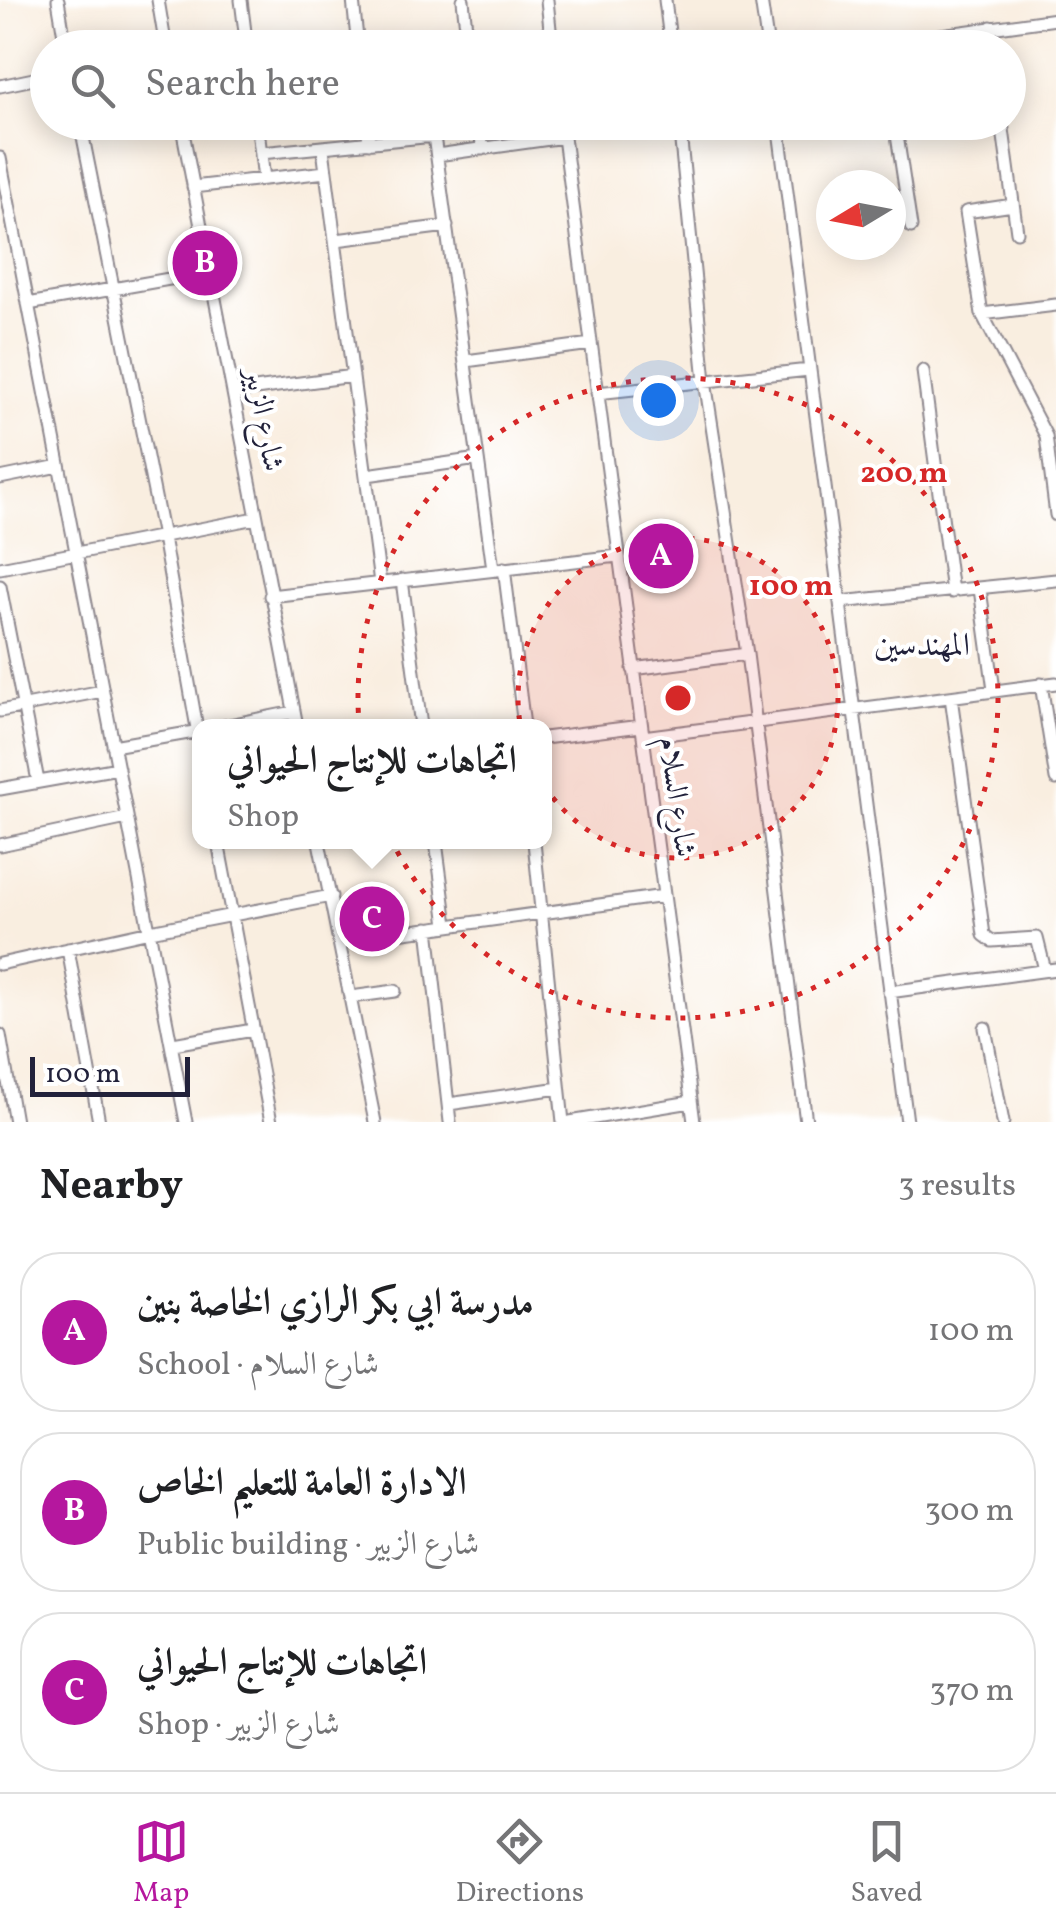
<!DOCTYPE html>
<html lang="en">
<head>
<meta charset="utf-8">
<style>
  :root { --surface:#fff; --page:#f2f2f2; --text:#202124; --muted:#757577; --line:#e0e0e0; --accent:#b5179e }
  body { margin:0; font-family:Vollkorn,Amiri,serif; background:var(--page); color:var(--text) }
  .compass { position:absolute; left:816px; top:170px; width:90px; height:90px; border-radius:50%; background:var(--surface); box-shadow:0 5px 25px #0003; rotate:260deg }
  .scale { position:absolute; left:30px; bottom:25px; width:160px; box-sizing:border-box; padding-left:10px; border:5px solid #22223b; border-top:0; font-size:28px; line-height:35px; white-space:nowrap; color:#22223b; -webkit-text-stroke:8px #fff; paint-order:stroke }
  .you { position:absolute; left:658px; top:400px; width:35px; height:35px; margin:-25px; border:8px solid #fff; border-radius:50%; background:#1a73e8; box-shadow:0 0 0 15px #1a73e833 }
  .badge { display:grid; place-items:center; width:65px; height:65px; border-radius:50%; background:var(--accent); color:#fff; font-size:32px; font-weight:700 }
  .pin { position:absolute; translate:-50% -50%; border:5px solid #fff; box-shadow:0 2px 10px #0006 }
  .popup { position:absolute; left:192px; top:719px; width:360px; height:130px; box-sizing:border-box; display:grid; place-content:center; border-radius:20px; background:var(--surface); filter:drop-shadow(0 2px 8px #0005); font-size:32px; white-space:nowrap; color:var(--muted) }
  .popup b { font-size:38px; color:var(--text) }
  .popup::after { content:''; position:absolute; left:50%; top:100%; margin-left:-20px; border:20px solid transparent; border-top-color:var(--surface) }
  .list { margin:0; padding:0; list-style:none }
  h2 { display:flex; justify-content:space-between; align-items:center; height:130px; margin:0; padding:0 40px; font-size:42px }
  h2 small { font-size:32px; font-weight:400; color:var(--muted) }
  .list li { display:grid; grid-template-columns:65px 1fr auto; gap:30px; align-items:center; box-sizing:border-box; height:160px; margin:0 20px 20px; padding:0 20px; border:2px solid var(--line); border-radius:40px }
  .list b { display:block; font-size:38px; white-space:nowrap }
  .list p { margin:0; font-size:32px; white-space:nowrap; color:var(--muted) }
  .list em { font-size:32px; font-style:normal; color:var(--muted) }
  .icon { flex:none; width:55px; height:55px; fill:none; stroke:currentColor; stroke-width:2; stroke-linecap:round; stroke-linejoin:round }
  .map { position:relative; flex:none; width:1056px; height:1122px; overflow:hidden }
  .search { position:absolute; background:var(--surface); box-shadow:0 5px 25px #0003; left:30px; right:30px; top:30px; height:110px; display:flex; align-items:center; gap:25px; box-sizing:border-box; padding:0 35px; border-radius:55px; color:var(--muted); font-size:38px }
  .sheet { height:670px; background:var(--surface) }
  nav { display:flex; justify-content:space-around; align-items:center; box-sizing:border-box; height:140px; border-top:2px solid var(--line); background:var(--surface); font-size:28px; color:var(--muted) }
  nav a { display:grid; justify-items:center; gap:5px }
  nav .on { color:var(--accent) }
  .map>svg:first-child { display:block }
</style>
</head>
<body>
<div class="map">
<svg width="1056" height="1122" viewBox="0 0 1056 1122">
  <rect width="100%" height="100%" fill="#fff"/>
  <filter id="ink" filterUnits="userSpaceOnUse"><feTurbulence type="fractalNoise" baseFrequency=".01" numOctaves="2"/><feDisplacementMap in="SourceGraphic" scale="20" xChannelSelector="R" yChannelSelector="G"/><feConvolveMatrix kernelMatrix="1 2 1 2 8 2 1 2 1" color-interpolation-filters="sRGB"/></filter>
  <filter id="wash" filterUnits="userSpaceOnUse"><feTurbulence type="fractalNoise" baseFrequency=".0048" numOctaves="4" result="noise"/><feDisplacementMap in="SourceGraphic" scale="40" xChannelSelector="R" yChannelSelector="G"/><feGaussianBlur stdDeviation="2.25" result="paint"/><feColorMatrix in="noise" values="0 0 0 0 0 0 0 0 0 0 0 0 0 0 0 0 0 1.4 0 .05"/><feComposite in="paint" operator="in"/></filter>
  <g filter="url(#wash)">
    <rect width="100%" height="100%" fill="#f9eee0"/>
  </g>
  <g filter="url(#ink)">
    <g fill="none" stroke-linecap="round" stroke-linejoin="round">
      <defs>
        <path id="minor" d="M58 0 66 48
          M158 0 166 48
          M241 0 247 48
          M353 0 358 48
          M463 0 468 48
          M547 0 552 48
          M665 0 671 48
          M761 0 768 48
          M991 27 993 48
          M846 48 1056 19
          M0 86 48 76
          M80 122 163 537 200 745
          M181 122 297 726
          M257 122 264 179
          M367 122 369 143
          M478 122 483 149
          M562 122 694 1122
          M679 122 705 381 747 654 806 1122
          M778 122 907 1122
          M895 122 911 227
          M1002 122 1017 232
          M323 149 380 583
          M261 153 434 136 493 569
          M437 155 564 137
          M0 158 186 1122
          M193 187 326 172
          M1013 205 966 212 982 314 1056 305
          M336 240 447 226
          M28 304 209 272
          M982 314 1046 436 1056 515
          M466 361 591 344
          M923 371 952 592
          M233 392 353 376
          M597 393 809 370
          M367 475 478 459
          M0 478 59 466
          M0 568 256 518
          M504 568 524 726
          M402 580 421 726
          M0 586 38 781
          M980 589 994 690
          M270 596 618 556
          M840 602 1056 580
          M633 669 747 654
          M1041 684 1056 779
          M951 697 984 935 992 941 1037 938 1045 970
          M0 711 102 691
          M224 726 294 712
          M643 737 1056 683
          M544 738 641 726
          M113 746 200 731
          M0 789 118 768
          M218 842 271 1122
          M319 842 375 1122
          M436 842 447 925
          M534 842 563 1122
          M0 845 127 818
          M428 928 450 1122
          M340 941 664 896
          M68 949 99 1122
          M0 964 150 931 331 896
          M889 992 1056 969
          M351 997 395 991
          M985 1028 1003 1122
          M0 1035 15 1122
          M173 1044 253 1030
          M449 1104 559 1088
          M570 1122 691 1102"/>
      </defs>
      <use href="#minor" stroke="#8e888e" stroke-width="15"/>
      <use href="#minor" stroke="#fff" stroke-width="11"/>
    </g>
  </g>
  <circle cx="678" cy="698" r="160" fill="#d62828" fill-opacity=".12"/>
  <g fill="none" stroke="#d62828" stroke-width="5" stroke-dasharray="5 10">
    <circle cx="678" cy="698" r="160"/>
    <circle cx="678" cy="698" r="320"/>
  </g>
  <g text-anchor="middle" dominant-baseline="central" stroke-width="8" stroke-linejoin="round" paint-order="stroke">
    <g font-size="30" fill="#22223b" stroke="#fff">
      <text transform="translate(263 420) rotate(79)">شارع الزبير</text>
      <text transform="translate(676 797) rotate(82)">شارع السلام</text>
    </g>
    <g font-size="32" fill="#22223b" stroke="#fff">
      <text x="922" y="647">المهندسين</text>
    </g>
  </g>
  <circle cx="678" cy="698" r="15" fill="#d62828" stroke="#fff" stroke-width="5"/>
  <g font-size="30" text-anchor="middle" font-weight="bold" fill="#d62828" stroke="#fff" stroke-width="8" stroke-linejoin="round" paint-order="stroke">
    <text x="904" y="482">200 m</text>
    <text x="791" y="595">100 m</text>
  </g>
</svg>
<svg class="compass" viewBox="-18 -18 36 36"><path d="M0-13l5 13h-10z" fill="#e53935"/><path d="M0 13l5-13h-10z" fill="#757577"/></svg>
<div class="scale">100 m</div>
<div class="you"></div>
<div class="pin badge" style="left:661px;top:556px">A</div>
<div class="pin badge" style="left:205px;top:263px">B</div>
<div class="pin badge" style="left:372px;top:919px">C</div>
<div class="popup"><b>اتجاهات للإنتاج الحيواني</b>Shop</div>
<div class="search"><svg class="icon" aria-label="search" viewBox="0 0 24 24"><circle cx="10" cy="10" r="6"/><path d="M15 15l6 6"/></svg>Search here</div>
</div>
<section class="sheet">
<h2>Nearby<small>3 results</small></h2>
<ul class="list">
<li><span class="badge">A</span><div><b>مدرسة ابي بكر الرازي الخاصة بنين</b><p>School · شارع السلام</p></div><em>100 m</em></li>
<li><span class="badge">B</span><div><b>الادارة العامة للتعليم الخاص</b><p>Public building · شارع الزبير</p></div><em>300 m</em></li>
<li><span class="badge">C</span><div><b>اتجاهات للإنتاج الحيواني</b><p>Shop · شارع الزبير</p></div><em>370 m</em></li>
</ul>
</section>
<nav>
<a class="on"><svg class="icon" aria-label="map" viewBox="0 0 24 24"><path d="M3 6l6-2 6 2 6-2v14l-6 2-6-2-6 2zM9 4v14M15 6v14"/></svg>Map</a>
<a><svg class="icon" aria-label="directions" viewBox="0 0 24 24"><path d="M12 3l9 9-9 9-9-9zM9 14v-3h6M13 9l2 2-2 2"/></svg>Directions</a>
<a><svg class="icon" aria-label="saved" viewBox="0 0 24 24"><path d="M7 4h10v16l-5-4-5 4z"/></svg>Saved</a>
</nav>
</body>
</html>
